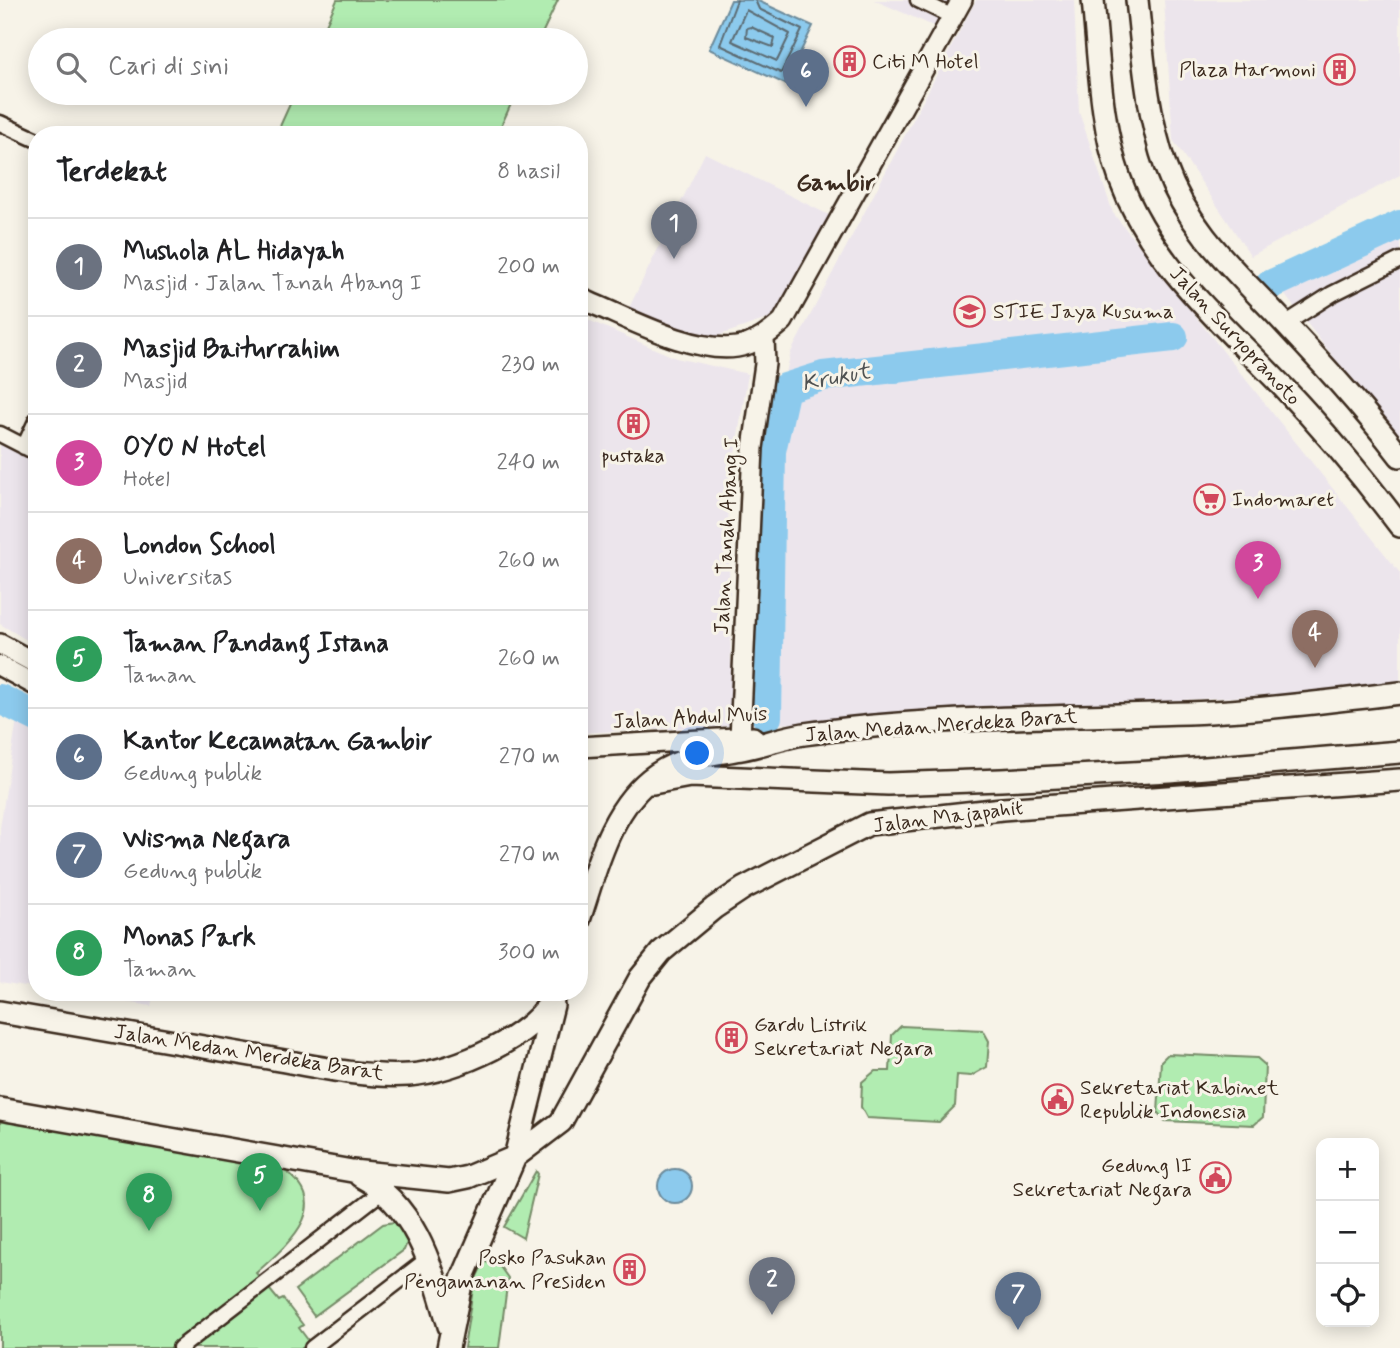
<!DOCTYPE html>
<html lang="id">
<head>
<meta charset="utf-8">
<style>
  :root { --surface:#fff; --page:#f6f6f6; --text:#202124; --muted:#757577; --line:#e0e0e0; --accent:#d1495b }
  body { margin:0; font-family:Mynerve,sans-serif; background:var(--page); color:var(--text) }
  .controls { position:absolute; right:21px; bottom:21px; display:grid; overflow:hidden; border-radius:14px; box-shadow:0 4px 18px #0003 }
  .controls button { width:63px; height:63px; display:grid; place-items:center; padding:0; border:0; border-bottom:2px solid var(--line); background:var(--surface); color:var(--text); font:35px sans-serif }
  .you { position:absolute; left:698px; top:754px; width:24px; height:24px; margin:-18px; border:5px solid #fff; border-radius:50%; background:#1a73e8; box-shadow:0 0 0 10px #1a73e833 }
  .badge { display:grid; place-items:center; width:46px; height:46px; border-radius:50%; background:var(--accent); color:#fff; font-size:23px; font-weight:700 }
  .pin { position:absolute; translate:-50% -58px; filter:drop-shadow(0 2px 4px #0008) }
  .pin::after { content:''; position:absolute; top:37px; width:24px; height:21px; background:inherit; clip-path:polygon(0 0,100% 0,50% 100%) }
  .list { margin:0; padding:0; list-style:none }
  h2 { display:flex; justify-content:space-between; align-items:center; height:91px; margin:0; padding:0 28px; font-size:30px }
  h2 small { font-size:23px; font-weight:400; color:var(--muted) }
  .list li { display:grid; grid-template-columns:46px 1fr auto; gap:21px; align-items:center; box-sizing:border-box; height:98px; padding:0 28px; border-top:2px solid var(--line) }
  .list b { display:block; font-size:26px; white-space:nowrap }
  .list p { margin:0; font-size:23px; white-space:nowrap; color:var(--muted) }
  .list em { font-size:23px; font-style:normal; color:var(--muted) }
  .icon { flex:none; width:38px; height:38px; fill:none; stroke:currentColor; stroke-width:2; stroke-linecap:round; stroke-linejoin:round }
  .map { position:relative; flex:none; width:1400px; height:1348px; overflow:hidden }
  .search { position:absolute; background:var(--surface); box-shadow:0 4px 18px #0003; left:28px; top:28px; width:560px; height:77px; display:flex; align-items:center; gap:18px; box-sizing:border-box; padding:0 24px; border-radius:38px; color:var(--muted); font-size:26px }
  .panel { position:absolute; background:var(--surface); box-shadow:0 4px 18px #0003; left:28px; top:126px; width:560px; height:875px; border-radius:28px }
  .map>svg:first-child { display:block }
</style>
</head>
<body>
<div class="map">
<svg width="1400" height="1348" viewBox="0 0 1400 1348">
  <rect width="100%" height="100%" fill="#f7f3e8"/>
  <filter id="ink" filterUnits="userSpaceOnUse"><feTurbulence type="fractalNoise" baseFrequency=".0143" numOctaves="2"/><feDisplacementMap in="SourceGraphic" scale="14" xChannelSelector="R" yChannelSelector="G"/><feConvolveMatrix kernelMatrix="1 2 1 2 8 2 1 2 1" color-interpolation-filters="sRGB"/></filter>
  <g filter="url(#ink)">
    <path fill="#ece5ec" d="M874 0H954L938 28Z
      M976 0H1074L1079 112 1113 213 1400 573V687L779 724 780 397 791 352Z
      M1164 0H1400V175L1251 256 1173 140Z
      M705 153 833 217 773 317 700 342 625 316Z
      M1400 238V442L1281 290Z
      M579 316 676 358 748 374 728 497 732 726 579 733Z
      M0 428 37 448V646L0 624Z
      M17 719 37 729V988L0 982V828Z
      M65 992H154L151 1006Z"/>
    <path fill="#b1ecb1" stroke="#768b68" stroke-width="2" d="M337 0H558L539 40H319Z
      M295 93H516L497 135H276Z
      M901 1026 983 1030 989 1041 987 1067 971 1076 957 1075 955 1106 939 1122 867 1118 861 1107 862 1082 875 1071H890L892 1035Z
      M1168 1054 1257 1058 1265 1065 1263 1117 1254 1125 1165 1121 1158 1113 1161 1061Z
      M0 1121 277 1166C339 1201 291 1242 256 1273L279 1301 283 1299 303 1325 299 1328 314 1348H0Z
      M536 1171 538 1174 523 1238 504 1227Z
      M394 1222 399 1223 408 1240 404 1250 314 1316 295 1290 383 1224Z
      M484 1262 498 1264 508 1278 499 1348H464L474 1282Z"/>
    <path fill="#8ccaed" stroke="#6c8a9a" stroke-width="2" d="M731 0H756L813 26 785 84 709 49Z
      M658 1186a17 17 0 1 1 34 0a17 17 0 1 1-34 0Z"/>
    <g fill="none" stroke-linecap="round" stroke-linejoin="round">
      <path stroke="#5b6a71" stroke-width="2" d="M737 0 720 45 781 73 802 30 759 9 755 0
        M746 10 790 34 777 61 732 41Z
        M751 27 775 38 773 47 746 37 747 28Z"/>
      <path stroke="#8ccaed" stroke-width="30" d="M1270 285 1400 225
        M0 699 37 717
        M767 717 771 451 785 388 823 376 1173 337"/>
      <defs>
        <path id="street" d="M918 0 953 17
          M0 123 37 140
          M1285 324 1332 294 1400 260
          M0 434 37 453
          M24 447 37 419
          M180 1348 384 1190
          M312 1348 429 1258"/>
        <path id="secondary" d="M579 298C623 315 690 354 737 347 756 344 770 333 783 321L962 0
          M0 644 37 664
          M0 666 37 686
          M740 738 753 448 765 364 764 338
          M579 747 753 737"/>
        <path id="primary" d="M1093 0C1099 58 1100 124 1120 179 1151 264 1222 323 1283 387 1325 431 1363 477 1400 526
          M1137 0C1143 56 1147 115 1166 168 1187 227 1232 268 1274 312 1318 359 1361 405 1400 456
          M653 783 690 776 888 784 1001 780 1169 771 1400 752
          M579 920C596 869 610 806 657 774 684 756 712 754 742 749 763 745 783 737 804 734 938 715 1075 718 1210 712 1274 709 1337 700 1400 693
          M0 1012C87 1027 174 1042 262 1057 310 1065 359 1078 409 1075 454 1072 538 1036 556 992
          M0 1109 352 1171 449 1181 468 1177 515 1157 561 1122 640 978 661 952 714 908 744 888 869 824 1002 809 1400 780
          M360 1176C417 1206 432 1268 449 1326
          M448 1348 462 1279 515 1157 553 1005"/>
      </defs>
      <use href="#street" stroke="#3b2a1e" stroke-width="19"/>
      <use href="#secondary" stroke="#3b2a1e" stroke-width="24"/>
      <use href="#primary" stroke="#3b2a1e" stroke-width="26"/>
      <use href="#street" stroke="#f7f3e8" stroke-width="14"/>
      <use href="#secondary" stroke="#f7f3e8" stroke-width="19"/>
      <use href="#primary" stroke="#f7f3e8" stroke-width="21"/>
    </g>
  </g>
  <defs>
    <symbol id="building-ring" viewBox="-11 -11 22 22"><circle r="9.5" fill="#f7f3e8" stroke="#d1495b" stroke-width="1.5"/><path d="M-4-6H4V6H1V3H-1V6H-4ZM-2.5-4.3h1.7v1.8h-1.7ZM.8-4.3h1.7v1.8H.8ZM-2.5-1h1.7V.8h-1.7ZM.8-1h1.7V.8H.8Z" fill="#d1495b"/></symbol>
    <symbol id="university-ring" viewBox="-11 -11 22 22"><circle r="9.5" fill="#f7f3e8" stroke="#d1495b" stroke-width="1.5"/><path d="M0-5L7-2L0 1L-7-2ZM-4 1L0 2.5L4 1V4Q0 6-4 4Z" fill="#d1495b"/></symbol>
    <symbol id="supermarket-ring" viewBox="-11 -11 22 22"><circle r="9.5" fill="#f7f3e8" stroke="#d1495b" stroke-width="1.5"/><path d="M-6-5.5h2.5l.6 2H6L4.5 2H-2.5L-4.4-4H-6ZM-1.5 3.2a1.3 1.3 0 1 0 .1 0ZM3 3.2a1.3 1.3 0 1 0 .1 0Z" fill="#d1495b"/></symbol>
    <symbol id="civic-ring" viewBox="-11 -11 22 22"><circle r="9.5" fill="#f7f3e8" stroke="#d1495b" stroke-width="1.5"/><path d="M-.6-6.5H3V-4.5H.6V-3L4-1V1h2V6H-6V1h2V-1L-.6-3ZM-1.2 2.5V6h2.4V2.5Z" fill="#d1495b"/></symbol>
  </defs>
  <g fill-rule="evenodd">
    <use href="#building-ring" x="832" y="44" width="35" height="35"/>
    <use href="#building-ring" x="1322" y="52" width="35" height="35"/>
    <use href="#university-ring" x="952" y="294" width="35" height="35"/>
    <use href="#building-ring" x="616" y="406" width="35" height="35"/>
    <use href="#supermarket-ring" x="1192" y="482" width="35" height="35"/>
    <use href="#building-ring" x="714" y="1020" width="35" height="35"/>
    <use href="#civic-ring" x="1040" y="1082" width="35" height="35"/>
    <use href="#civic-ring" x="1198" y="1160" width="35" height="35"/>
    <use href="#building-ring" x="612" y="1252" width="35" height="35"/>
  </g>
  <g text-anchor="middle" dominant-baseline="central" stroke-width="6" stroke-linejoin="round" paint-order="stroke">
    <g font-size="21" fill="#3b2a1e" stroke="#f7f3e8" text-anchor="start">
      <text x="872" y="62">Citi M Hotel</text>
      <text x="1316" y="70" text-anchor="end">Plaza Harmoni</text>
      <text x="993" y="312">STIE Jaya Kusuma</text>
      <text x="633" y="456" text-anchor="middle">pustaka</text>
      <text x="1232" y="500">Indomaret</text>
      <text x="754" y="1025">Gardu Listrik<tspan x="754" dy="24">Sekretariat Negara</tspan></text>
      <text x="1080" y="1088">Sekretariat Kabinet<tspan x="1080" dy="24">Republik Indonesia</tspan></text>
      <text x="1192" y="1166" text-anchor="end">Gedung II<tspan x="1192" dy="24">Sekretariat Negara</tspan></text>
      <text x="606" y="1258" text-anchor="end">Posko Pasukan<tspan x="606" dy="24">Pengamanan Presiden</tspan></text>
    </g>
    <g font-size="21" fill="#3b2a1e" stroke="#f7f3e8">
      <text transform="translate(1235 336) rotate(47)">Jalan Suryopranoto</text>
      <text transform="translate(727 536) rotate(-87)">Jalan Tanah Abang I</text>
      <text transform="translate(690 718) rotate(-3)">Jalan Abdul Muis</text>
      <text transform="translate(941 726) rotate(-4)">Jalan Medan Merdeka Barat</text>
      <text transform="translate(948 817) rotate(-7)">Jalan Majapahit</text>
      <text transform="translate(249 1053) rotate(9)">Jalan Medan Merdeka Barat</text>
    </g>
    <g font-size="23" font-style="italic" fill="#4f5252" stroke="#f7f3e8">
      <text transform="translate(836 378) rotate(-11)">Krukut</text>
    </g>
    <g font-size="24" font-weight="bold" fill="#3b2a1e" stroke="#f7f3e8">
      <text x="836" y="183">Gambir</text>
    </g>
  </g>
</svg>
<div class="controls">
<button>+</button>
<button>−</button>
<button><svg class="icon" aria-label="locate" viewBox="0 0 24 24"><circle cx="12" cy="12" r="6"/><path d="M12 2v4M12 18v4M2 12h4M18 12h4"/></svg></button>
</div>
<div class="you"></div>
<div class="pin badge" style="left:674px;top:259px;background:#6b7280">1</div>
<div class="pin badge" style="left:772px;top:1315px;background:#6b7280">2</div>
<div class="pin badge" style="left:1258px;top:599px;background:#d1479c">3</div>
<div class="pin badge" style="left:1315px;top:668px;background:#8d6e63">4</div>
<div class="pin badge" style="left:260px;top:1211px;background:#2e9e5b">5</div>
<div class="pin badge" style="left:806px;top:107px;background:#5c6f8a">6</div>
<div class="pin badge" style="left:1018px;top:1330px;background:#5c6f8a">7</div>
<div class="pin badge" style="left:149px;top:1231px;background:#2e9e5b">8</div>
<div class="search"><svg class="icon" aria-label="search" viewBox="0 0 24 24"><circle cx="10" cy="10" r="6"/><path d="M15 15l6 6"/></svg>Cari di sini</div>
<section class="panel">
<h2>Terdekat<small>8 hasil</small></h2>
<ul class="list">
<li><span class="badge" style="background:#6b7280">1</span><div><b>Mushola AL Hidayah</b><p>Masjid · Jalan Tanah Abang I</p></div><em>200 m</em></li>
<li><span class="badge" style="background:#6b7280">2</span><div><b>Masjid Baiturrahim</b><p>Masjid</p></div><em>230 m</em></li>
<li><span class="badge" style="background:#d1479c">3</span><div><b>OYO N Hotel</b><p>Hotel</p></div><em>240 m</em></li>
<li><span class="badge" style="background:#8d6e63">4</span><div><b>London School</b><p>Universitas</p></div><em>260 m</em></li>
<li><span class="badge" style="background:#2e9e5b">5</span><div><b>Taman Pandang Istana</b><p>Taman</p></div><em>260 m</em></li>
<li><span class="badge" style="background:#5c6f8a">6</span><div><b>Kantor Kecamatan Gambir</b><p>Gedung publik</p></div><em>270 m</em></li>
<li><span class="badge" style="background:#5c6f8a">7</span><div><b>Wisma Negara</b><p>Gedung publik</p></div><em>270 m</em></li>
<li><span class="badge" style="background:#2e9e5b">8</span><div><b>Monas Park</b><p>Taman</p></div><em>300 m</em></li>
</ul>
</section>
</div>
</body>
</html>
